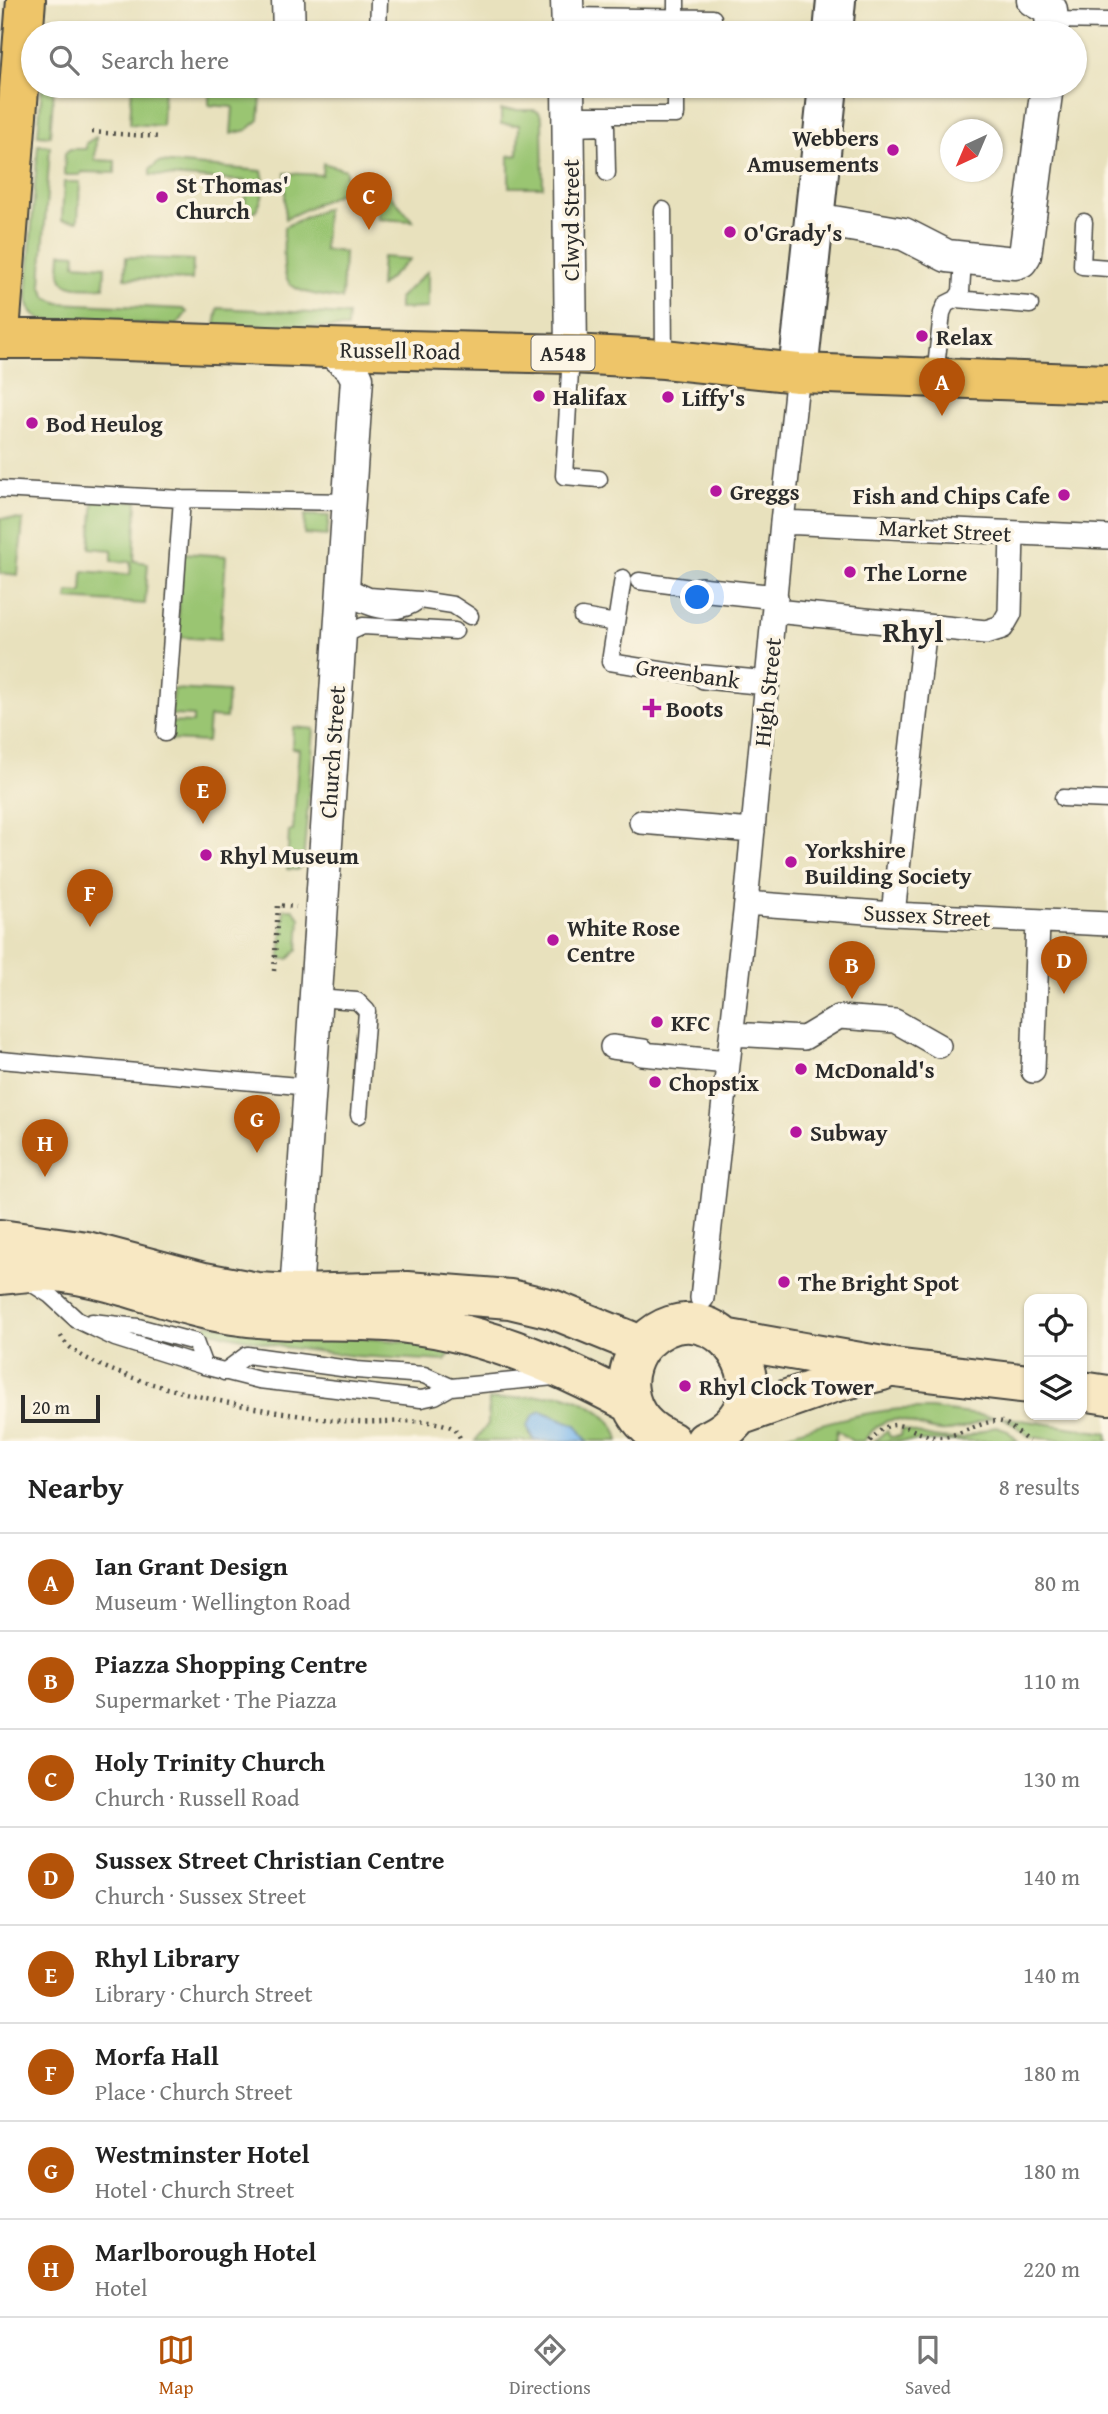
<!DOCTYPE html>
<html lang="en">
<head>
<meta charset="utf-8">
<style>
  :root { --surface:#fff; --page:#f2f2f2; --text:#222; --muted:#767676; --line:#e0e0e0; --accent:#b45309 }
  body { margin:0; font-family:"Gentium Book Plus",serif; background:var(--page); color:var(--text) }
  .controls { position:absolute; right:21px; bottom:21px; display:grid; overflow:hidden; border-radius:14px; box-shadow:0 2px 5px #0004 }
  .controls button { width:63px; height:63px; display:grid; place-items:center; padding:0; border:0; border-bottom:2px solid var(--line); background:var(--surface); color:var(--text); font:35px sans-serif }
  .compass { position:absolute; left:940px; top:119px; width:63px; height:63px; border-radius:50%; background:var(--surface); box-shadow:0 2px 5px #0004; rotate:224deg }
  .scale { position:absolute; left:21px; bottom:18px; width:79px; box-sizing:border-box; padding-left:7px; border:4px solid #2b2b2b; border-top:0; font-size:19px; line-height:24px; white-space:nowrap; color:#2b2b2b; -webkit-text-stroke:5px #fcf5e5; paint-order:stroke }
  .you { position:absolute; left:698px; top:598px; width:24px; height:24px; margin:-18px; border:5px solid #fff; border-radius:50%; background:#1a73e8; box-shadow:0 0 0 10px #1a73e833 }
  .badge { display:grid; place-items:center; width:46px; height:46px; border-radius:50%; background:var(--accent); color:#fff; font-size:23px; font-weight:700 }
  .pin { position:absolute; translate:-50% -58px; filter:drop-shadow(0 2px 4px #0008) }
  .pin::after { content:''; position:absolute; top:37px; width:24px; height:21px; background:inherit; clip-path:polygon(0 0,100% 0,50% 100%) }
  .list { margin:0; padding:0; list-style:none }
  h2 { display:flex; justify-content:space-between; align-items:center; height:91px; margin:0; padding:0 28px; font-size:30px }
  h2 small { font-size:23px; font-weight:400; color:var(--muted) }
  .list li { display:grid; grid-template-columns:46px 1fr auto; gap:21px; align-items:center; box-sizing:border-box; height:98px; padding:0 28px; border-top:2px solid var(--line) }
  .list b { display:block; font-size:26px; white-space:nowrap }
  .list p { margin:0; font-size:23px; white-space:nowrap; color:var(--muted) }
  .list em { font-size:23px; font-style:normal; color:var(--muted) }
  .icon { flex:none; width:38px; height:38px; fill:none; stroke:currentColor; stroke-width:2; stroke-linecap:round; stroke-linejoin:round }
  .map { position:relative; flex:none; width:1108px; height:1441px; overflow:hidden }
  .search { position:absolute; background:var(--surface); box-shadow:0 2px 5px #0004; left:21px; right:21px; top:21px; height:77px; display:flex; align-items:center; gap:18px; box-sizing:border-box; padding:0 24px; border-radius:38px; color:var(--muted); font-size:26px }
  .sheet { height:875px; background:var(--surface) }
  nav { display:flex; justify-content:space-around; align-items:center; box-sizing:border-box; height:98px; border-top:2px solid var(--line); background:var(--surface); font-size:19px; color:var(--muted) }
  nav a { display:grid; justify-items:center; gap:4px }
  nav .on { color:var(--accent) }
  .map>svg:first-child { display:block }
</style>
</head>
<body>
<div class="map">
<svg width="1108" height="1441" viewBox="0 0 1108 1441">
  <rect width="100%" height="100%" fill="#fcf5e5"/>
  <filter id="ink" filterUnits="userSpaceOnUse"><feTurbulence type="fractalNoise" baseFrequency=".0143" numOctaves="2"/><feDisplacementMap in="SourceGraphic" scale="14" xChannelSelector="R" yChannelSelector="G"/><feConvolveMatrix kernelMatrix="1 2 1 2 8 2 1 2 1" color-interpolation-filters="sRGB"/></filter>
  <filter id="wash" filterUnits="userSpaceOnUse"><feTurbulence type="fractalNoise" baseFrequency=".00686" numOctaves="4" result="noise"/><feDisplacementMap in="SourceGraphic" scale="28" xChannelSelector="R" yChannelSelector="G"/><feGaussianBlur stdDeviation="1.57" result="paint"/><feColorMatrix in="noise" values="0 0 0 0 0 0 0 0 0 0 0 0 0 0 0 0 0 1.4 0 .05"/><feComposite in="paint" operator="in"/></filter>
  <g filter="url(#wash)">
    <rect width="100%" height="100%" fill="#e8e1bd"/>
    <path fill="#9ac572" stroke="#62784e" stroke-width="2" d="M42 86H54L50 136 38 135Z
      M132 86H164L162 126 130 124Z
      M209 86H262L259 120 247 130 231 134 233 107 209 105Z
      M501 110H534L539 112 542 119 543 187H509V156L518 155 519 125 501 124Z
      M96 137 95 160 115 161V173L81 172 80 175H64L65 153 70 149H86V143Z
      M38 145 50 146 41 285 47 298 59 303 183 309 187 312 177 325 42 320C30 314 27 305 27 292Z
      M159 162 262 171C266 184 263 201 255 211H245L246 181 150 175V169Z
      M323 163 346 170V190L285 219V173L322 175Z
      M64 182H80L78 221 62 220Z
      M381 184 413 221 378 219Z
      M326 208 324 250 344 252 342 299C279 289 283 289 284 227Z
      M61 253 76 254 75 264 105 266 104 287C93 287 64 291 61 277 59 270 61 260 61 253Z
      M126 257 193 260 192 280 125 278Z
      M382 257 410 259 380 287Z
      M428 271V308L399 309V298Z
      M218 308 348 315 347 328 215 326Z
      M94 499 137 501 134 561 148 563 145 604 67 599 68 592 82 593 83 571 130 575 131 562 112 561V550L90 548Z
      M305 515 329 516 327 536 304 534Z
      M0 518 23 520 18 575 0 573Z
      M182 553 226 556 220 640 177 637Z
      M173 689 228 692 226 718 209 717 207 742 170 740 171 722 193 723V716L171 715Z
      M293 727 314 729 303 865 297 870 287 869 289 831H293L299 749 292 748Z
      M284 909H293L300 918 298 949 289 959H280Z
      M207 1324 455 1346 445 1361 355 1356 283 1347 205 1330Z
      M562 1394C585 1401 615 1415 619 1441H587L576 1425 541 1411 529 1433 535 1441H475L488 1424 489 1400Z
      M900 1409H931L994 1417C977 1422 957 1433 939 1431 907 1427 891 1403 864 1441H852L837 1430 835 1441H775V1438C816 1425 856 1413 900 1409Z
      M1001 1417 1107 1433 1108 1441C1086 1441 1048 1441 1029 1436 1018 1430 1013 1421 1001 1417Z
      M996 1427 1008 1431 1018 1441H874L887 1431 890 1437 901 1436 902 1429C923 1435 941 1441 963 1438 974 1435 984 1429 996 1427Z"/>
    <path fill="#7ab7ed" stroke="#52718c" stroke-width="2" d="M541 1411 576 1425 587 1441H535L527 1426 534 1415Z"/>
  </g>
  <g filter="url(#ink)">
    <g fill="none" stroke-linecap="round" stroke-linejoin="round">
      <defs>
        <path id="service" d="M676 0V33
          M568 16 713 18
          M1053 20 1108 21
          M378 33 379 0
          M569 115H676V86
          M569 128 606 127 607 173
          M663 210 664 359
          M1084 222 1082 266 1108 268
          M956 299 961 292 963 259
          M571 354 564 476 599 479
          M935 377 942 313 946 304 956 299 1030 305
          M0 489 182 499 165 733
          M182 499 349 502
          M623 578 610 662 704 677
          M639 581 700 589
          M351 588 369 596 420 600
          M343 595C369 608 394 620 420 600L453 605 470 616
          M582 617 616 623
          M342 641 348 633 363 626 455 631
          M1063 798 1108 800
          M316 998 357 1001 367 1011 359 1115
          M0 1060 310 1087
          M28 1281 50 1295 77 1320 115 1338 204 1366 259 1380 421 1399 435 1396 451 1387 554 1377
          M92 1322 138 1327 195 1342 204 1366
          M224 1372 247 1355 356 1370 424 1375 451 1387"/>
        <path id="pedestrian" d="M782 522 1108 537
          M700 589 776 597
          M775 611 986 632 1002 627 1010 613 1012 533
          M704 677 768 683
          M641 822 753 831
          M746 903 893 914 1108 924
          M893 914 925 626
          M732 1034 804 1038 839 1017 895 1021 939 1046
          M612 1047 643 1051 642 1054 728 1062
          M1033 1071 1038 921
          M702 1298 746 903 782 522 798 373"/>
        <path id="minor" d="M288 0 289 33
          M567 0 568 33
          M1033 0 1051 10 1052 33
          M568 86 571 354
          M815 219 904 234 947 256 1015 263 1021 261 1025 255 1047 86
          M296 1294 357 378 351 367 327 348"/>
        <path id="tertiary" d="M833 33 836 0
          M798 373 828 86"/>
        <path id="secondary" d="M0 1239 87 1251 204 1282 257 1292 296 1294 407 1291 510 1299 552 1309 641 1345
          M0 1275C19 1273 39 1270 58 1272 118 1279 174 1306 233 1315 285 1323 336 1319 387 1322 475 1328 556 1363 632 1404
          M729 1339 894 1368 1029 1384
          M1082 1391 1108 1395
          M739 1416 833 1383 882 1371
          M671 1441C649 1432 632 1416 629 1391 626 1374 633 1354 645 1342 714 1275 801 1402 705 1441"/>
        <path id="primary" d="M0 332 26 0
          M0 339H64L327 348 571 354 664 359 798 373 1108 384"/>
      </defs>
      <use href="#service" stroke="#474641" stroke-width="19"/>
      <use href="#pedestrian" stroke="#474641" stroke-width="26"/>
      <use href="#minor" stroke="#474641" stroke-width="35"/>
      <use href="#tertiary" stroke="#474641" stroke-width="42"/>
      <use href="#secondary" stroke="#474641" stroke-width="42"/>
      <use href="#primary" stroke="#474641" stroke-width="42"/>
      <path stroke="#474641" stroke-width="4.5" stroke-dasharray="2 5" stroke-linecap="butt" d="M92 132 160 137
        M274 971 278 905 296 907
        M61 1336C83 1383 304 1420 357 1422 382 1424 426 1417 448 1426 455 1428 459 1434 461 1441
        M870 1441C897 1408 908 1436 939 1437 958 1438 986 1417 1002 1422 1012 1425 1020 1436 1029 1441"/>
      <use href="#service" stroke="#fff" stroke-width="16"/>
      <use href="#pedestrian" stroke="#fff" stroke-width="23"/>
      <use href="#minor" stroke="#fff" stroke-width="32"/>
      <use href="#tertiary" stroke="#fff" stroke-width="38"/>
      <use href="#secondary" stroke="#f8e8c3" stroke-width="38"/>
      <use href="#primary" stroke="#eec569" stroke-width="38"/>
    </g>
  </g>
  <g fill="#b5179e" stroke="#fcf5e5" stroke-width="2.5">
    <circle cx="893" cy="150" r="7"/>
    <circle cx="162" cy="197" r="7"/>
    <circle cx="730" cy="232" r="7"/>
    <circle cx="922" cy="336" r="7"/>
    <circle cx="539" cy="396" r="7"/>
    <circle cx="668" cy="397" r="7"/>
    <circle cx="32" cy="423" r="7"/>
    <circle cx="716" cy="491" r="7"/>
    <circle cx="1064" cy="495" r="7"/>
    <circle cx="850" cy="572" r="7"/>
    <path d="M648.5 697.5h7v7h7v7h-7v7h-7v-7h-7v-7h7z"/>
    <circle cx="206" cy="855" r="7"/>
    <circle cx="791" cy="862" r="7"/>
    <circle cx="553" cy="940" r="7"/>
    <circle cx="657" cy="1022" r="7"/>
    <circle cx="801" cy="1069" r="7"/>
    <circle cx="655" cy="1082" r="7"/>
    <circle cx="796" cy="1132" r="7"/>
    <circle cx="784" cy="1282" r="7"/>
    <circle cx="685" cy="1386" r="7"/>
  </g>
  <g text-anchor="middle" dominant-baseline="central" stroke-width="7" stroke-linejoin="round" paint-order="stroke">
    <rect fill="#fcf5e5" stroke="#6a6863" stroke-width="2" x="531.5" y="335.5" width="63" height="35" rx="5"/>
    <g font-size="21" font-weight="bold" fill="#2b2b2b">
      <text x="563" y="353">A548</text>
    </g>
    <g font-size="23" font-weight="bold" fill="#2b2b2b" stroke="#fcf5e5" text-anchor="start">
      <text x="879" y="137" text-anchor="end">Webbers<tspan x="879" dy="26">Amusements</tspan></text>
      <text x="176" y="184">St Thomas'<tspan x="176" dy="26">Church</tspan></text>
      <text x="744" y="232">O'Grady's</text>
      <text x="936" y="336">Relax</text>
      <text x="553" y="396">Halifax</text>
      <text x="682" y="397">Liffy's</text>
      <text x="46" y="423">Bod Heulog</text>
      <text x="730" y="491">Greggs</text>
      <text x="1050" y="495" text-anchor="end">Fish and Chips Cafe</text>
      <text x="864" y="572">The Lorne</text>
      <text x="666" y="708">Boots</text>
      <text x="805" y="849">Yorkshire<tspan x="805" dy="26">Building Society</tspan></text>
      <text x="220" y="855">Rhyl Museum</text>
      <text x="567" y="927">White Rose<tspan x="567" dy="26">Centre</tspan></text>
      <text x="671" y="1022">KFC</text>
      <text x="815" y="1069">McDonald's</text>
      <text x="669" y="1082">Chopstix</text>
      <text x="810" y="1132">Subway</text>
      <text x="798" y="1282">The Bright Spot</text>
      <text x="699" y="1386">Rhyl Clock Tower</text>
    </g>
    <g font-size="23" fill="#2b2b2b" stroke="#fcf5e5">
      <text transform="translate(570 220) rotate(-90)">Clwyd Street</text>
      <text transform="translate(400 350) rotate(1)">Russell Road</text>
      <text transform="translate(945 530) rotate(3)">Market Street</text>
      <text transform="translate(688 673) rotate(8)">Greenbank</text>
      <text transform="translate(767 692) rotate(-84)">High Street</text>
      <text transform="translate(332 752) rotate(-86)">Church Street</text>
      <text transform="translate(927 915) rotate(3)">Sussex Street</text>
    </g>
    <g font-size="30" font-weight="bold" fill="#2b2b2b" stroke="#fcf5e5">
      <text x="913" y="631">Rhyl</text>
    </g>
  </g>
</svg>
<div class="controls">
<button><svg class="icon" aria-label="locate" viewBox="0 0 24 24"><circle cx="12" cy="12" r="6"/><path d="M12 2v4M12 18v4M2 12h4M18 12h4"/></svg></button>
<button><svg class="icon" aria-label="layers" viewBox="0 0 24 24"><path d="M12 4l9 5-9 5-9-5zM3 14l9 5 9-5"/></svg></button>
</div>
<svg class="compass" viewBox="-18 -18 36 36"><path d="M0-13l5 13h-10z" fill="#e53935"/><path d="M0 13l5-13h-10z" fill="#767676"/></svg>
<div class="scale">20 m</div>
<div class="you"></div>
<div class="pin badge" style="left:942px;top:416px">A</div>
<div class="pin badge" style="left:852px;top:999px">B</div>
<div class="pin badge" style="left:369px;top:230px">C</div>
<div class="pin badge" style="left:1064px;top:994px">D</div>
<div class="pin badge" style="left:203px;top:824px">E</div>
<div class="pin badge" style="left:90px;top:927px">F</div>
<div class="pin badge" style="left:257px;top:1153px">G</div>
<div class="pin badge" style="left:45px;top:1177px">H</div>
<div class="search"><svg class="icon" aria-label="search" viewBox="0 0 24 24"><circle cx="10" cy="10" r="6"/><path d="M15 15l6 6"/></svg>Search here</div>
</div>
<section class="sheet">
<h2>Nearby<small>8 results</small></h2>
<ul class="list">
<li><span class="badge">A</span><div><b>Ian Grant Design</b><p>Museum · Wellington Road</p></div><em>80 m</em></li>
<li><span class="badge">B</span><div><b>Piazza Shopping Centre</b><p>Supermarket · The Piazza</p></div><em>110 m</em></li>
<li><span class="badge">C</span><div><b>Holy Trinity Church</b><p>Church · Russell Road</p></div><em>130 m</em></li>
<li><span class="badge">D</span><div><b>Sussex Street Christian Centre</b><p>Church · Sussex Street</p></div><em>140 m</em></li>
<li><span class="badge">E</span><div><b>Rhyl Library</b><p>Library · Church Street</p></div><em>140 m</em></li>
<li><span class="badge">F</span><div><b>Morfa Hall</b><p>Place · Church Street</p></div><em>180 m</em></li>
<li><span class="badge">G</span><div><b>Westminster Hotel</b><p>Hotel · Church Street</p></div><em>180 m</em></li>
<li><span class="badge">H</span><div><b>Marlborough Hotel</b><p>Hotel</p></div><em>220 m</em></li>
</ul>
</section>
<nav>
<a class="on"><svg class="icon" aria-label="map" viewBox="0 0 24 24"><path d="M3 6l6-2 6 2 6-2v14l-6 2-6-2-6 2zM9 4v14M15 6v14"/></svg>Map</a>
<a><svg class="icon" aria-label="directions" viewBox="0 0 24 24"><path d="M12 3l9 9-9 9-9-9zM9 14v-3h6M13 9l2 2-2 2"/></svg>Directions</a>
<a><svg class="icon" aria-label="saved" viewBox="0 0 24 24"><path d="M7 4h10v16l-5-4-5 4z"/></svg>Saved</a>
</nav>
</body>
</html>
